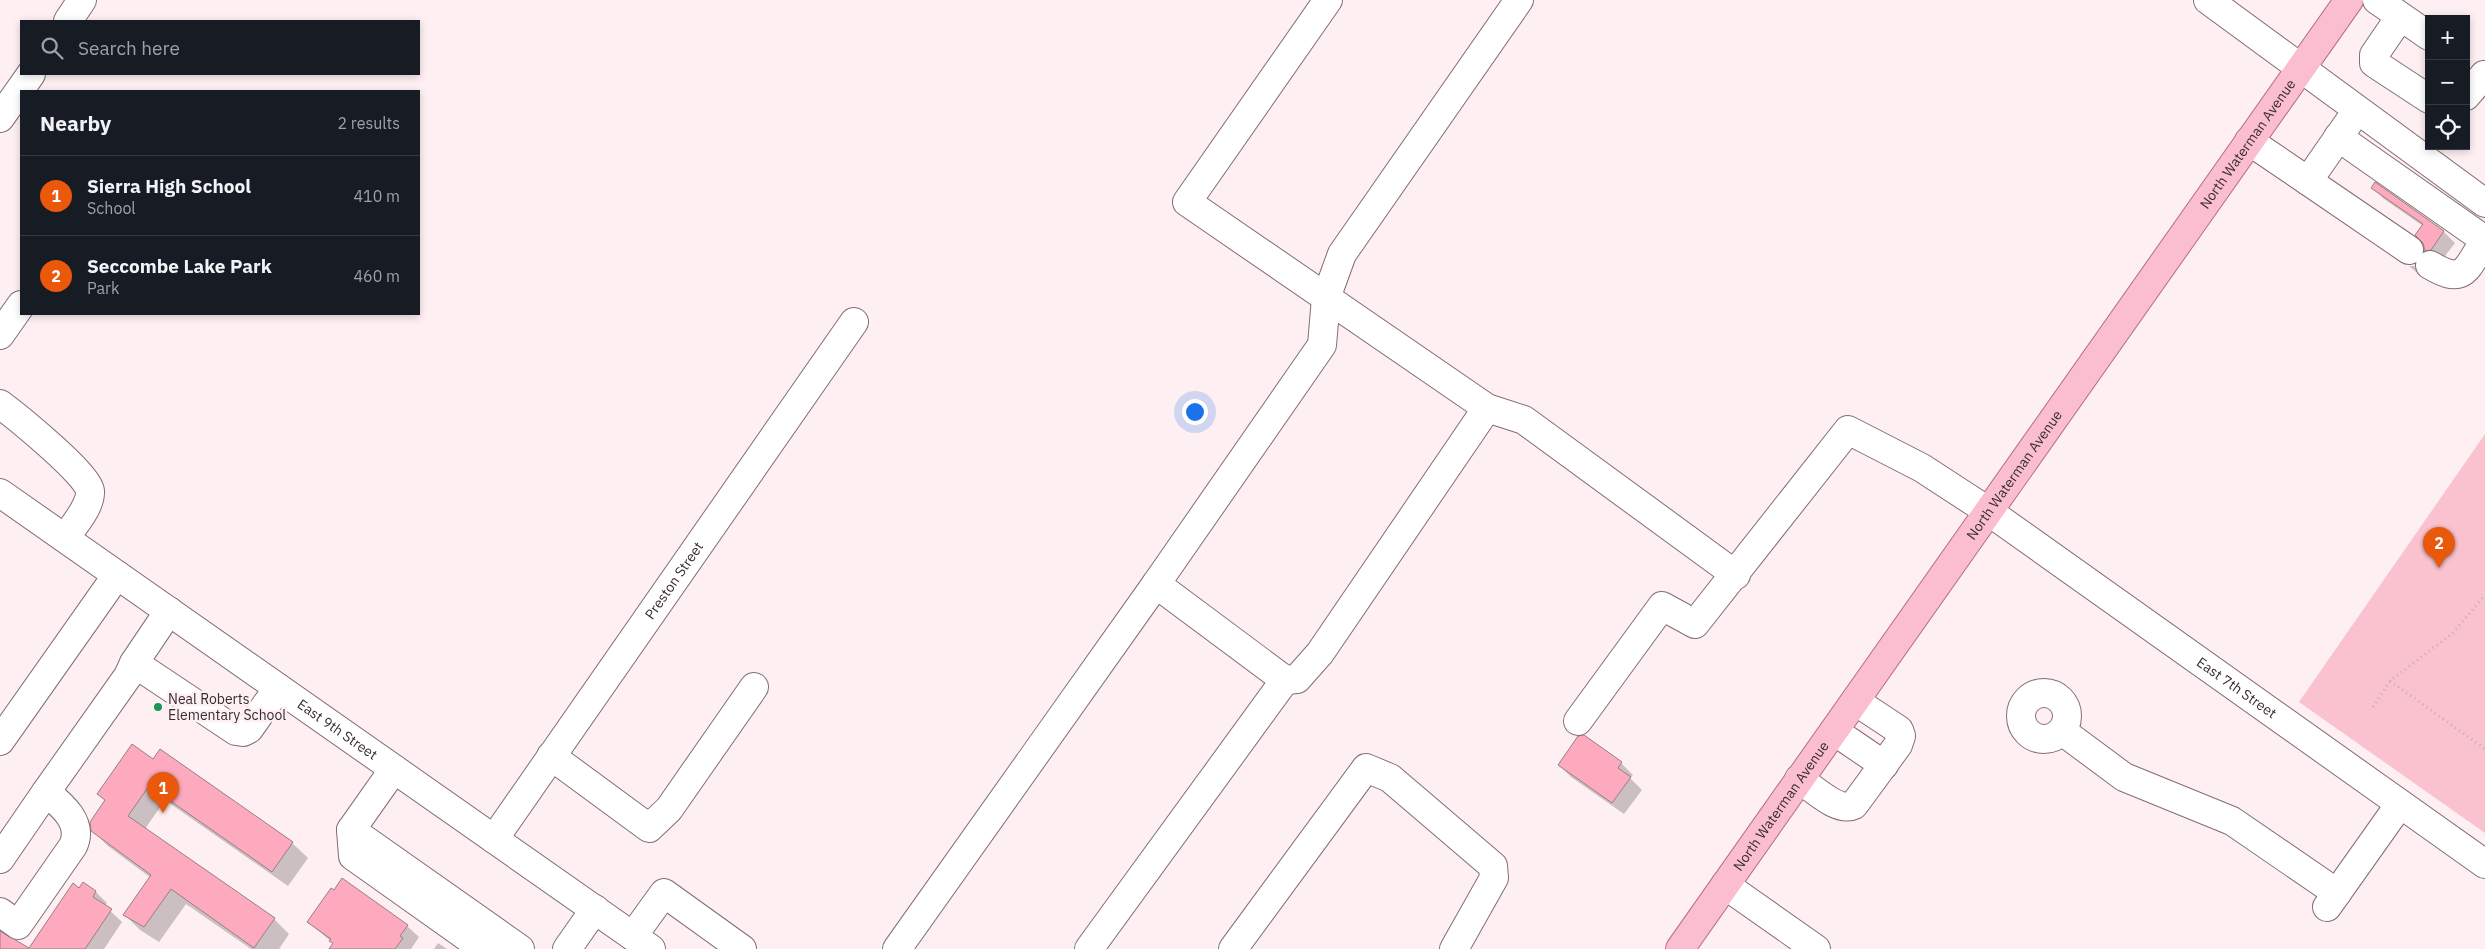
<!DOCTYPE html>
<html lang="en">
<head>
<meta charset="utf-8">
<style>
  :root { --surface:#171b24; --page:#20242c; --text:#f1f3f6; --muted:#9ea1a6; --line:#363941; --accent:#ea580c }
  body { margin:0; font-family:"IBM Plex Sans",sans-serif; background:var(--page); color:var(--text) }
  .controls { position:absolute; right:15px; top:15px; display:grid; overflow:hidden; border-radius:0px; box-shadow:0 2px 8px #0003 }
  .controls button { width:45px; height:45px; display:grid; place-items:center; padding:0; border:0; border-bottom:1px solid var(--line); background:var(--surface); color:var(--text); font:25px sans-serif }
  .you { position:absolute; left:1194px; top:411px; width:18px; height:18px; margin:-12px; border:4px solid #fff; border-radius:50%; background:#1a73e8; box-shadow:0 0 0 8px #1a73e833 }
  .badge { display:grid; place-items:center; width:32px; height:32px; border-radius:50%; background:var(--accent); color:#fff; font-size:16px; font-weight:700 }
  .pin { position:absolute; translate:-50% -41px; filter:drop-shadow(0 1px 2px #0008) }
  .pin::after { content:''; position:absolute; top:26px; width:18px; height:15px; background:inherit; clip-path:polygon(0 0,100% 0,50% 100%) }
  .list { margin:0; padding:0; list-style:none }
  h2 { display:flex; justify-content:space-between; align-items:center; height:65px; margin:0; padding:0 20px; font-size:21px }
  h2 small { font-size:16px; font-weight:400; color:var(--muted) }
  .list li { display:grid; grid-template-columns:32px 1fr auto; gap:15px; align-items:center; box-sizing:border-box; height:80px; padding:0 20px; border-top:1px solid var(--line) }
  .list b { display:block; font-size:19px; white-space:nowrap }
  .list p { margin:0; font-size:16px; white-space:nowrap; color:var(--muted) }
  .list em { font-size:16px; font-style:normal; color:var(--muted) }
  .icon { flex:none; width:28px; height:28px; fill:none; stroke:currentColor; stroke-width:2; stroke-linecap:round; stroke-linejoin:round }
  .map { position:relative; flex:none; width:2485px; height:949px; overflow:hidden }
  .search { position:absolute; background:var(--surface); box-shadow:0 2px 8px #0003; left:20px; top:20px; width:400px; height:55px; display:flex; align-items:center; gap:12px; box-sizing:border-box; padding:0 18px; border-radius:0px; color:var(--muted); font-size:19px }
  .panel { position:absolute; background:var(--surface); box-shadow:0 2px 8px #0003; left:20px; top:90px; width:400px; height:225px; border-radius:0px }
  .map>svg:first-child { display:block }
</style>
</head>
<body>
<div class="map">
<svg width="2485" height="949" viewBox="0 0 2485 949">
  <rect width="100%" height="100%" fill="#feeff2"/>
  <path fill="#fac2cf" d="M2485 434V833L2299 702Z"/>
  <path fill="#0003" d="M2373 188 2444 232 2455 243 2442 260 2437 261 2426 250 2423 226 2384 199Z
    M2409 266H2414L2422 273V277Z
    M153 760 292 843 308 858 288 886 165 800 145 829 274 919 289 934 279 949H251L186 904 159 942 140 930 125 915 151 878 108 846 92 830 106 801 99 794Z
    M1621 763 1633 775 1630 778 1642 790 1624 814 1571 777 1559 765Z
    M84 884 96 892 107 903 105 906 122 922 104 949H30Z
    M308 922 407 926 419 937 411 949H333L334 944Z
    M438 943 447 949H434Z"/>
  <path fill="#fdaabf" stroke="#957f84" d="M2375 182 2444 231 2431 250 2425 251 2423 243 2415 235 2423 224 2371 188Z
    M1584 735 1622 762 1618 768 1631 777 1612 803 1558 765 1578 736Z
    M132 744 153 759 160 749 293 842 272 872 149 786 128 816 275 918 254 948 171 889 144 927 123 915 151 875 91 831 90 822 105 800 97 794Z
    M342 878 408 925 400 936 403 938 395 949H329L333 943 329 941 331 939 307 922 331 888 334 890Z
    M83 882 96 891 93 897 112 909 85 949H0V931L29 948 73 883 79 888Z"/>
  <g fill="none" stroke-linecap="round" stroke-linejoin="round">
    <defs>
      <g id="minor">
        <path d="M1328 0 1187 202 1487 408 1524 420 1736 575"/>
        <path d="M2208 0 2485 203"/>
        <path d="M2377 0 2429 36"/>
        <path d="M2400 17 2374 55V63L2429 99"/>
        <path d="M68 21 82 0"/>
        <path d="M2466 96 2484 75"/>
        <path d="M0 118 31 74"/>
        <path d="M2338 137 2485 240"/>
        <path d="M2249 141 2308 181 2349 122"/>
        <path d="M2308 181 2409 250"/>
        <path d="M2430 265C2465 286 2466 269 2485 240"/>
        <path d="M0 335 21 305"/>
        <path d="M0 404C16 416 89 475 90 491 91 507 73 526 65 538"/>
        <path d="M1487 408 1320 653 1297 679 1285 680 1156 584 1322 345 1326 298 1342 254 1519 0"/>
        <path id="s1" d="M0 493 651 949"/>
        <path d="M134 663 236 731 243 732 249 729 278 688"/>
        <circle cx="2044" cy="716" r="23"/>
        <path id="s2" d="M1578 721 1662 606 1695 624 1848 430 1922 468 1988 511 2485 864"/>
        <path d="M1834 731 1884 765"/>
        <path d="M2062 731 2124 777 2232 821 2337 893"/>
        <path d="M0 741 117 575"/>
        <path d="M551 756 649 828 669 809 754 687"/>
        <path d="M394 769 351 830 520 949"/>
        <path d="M1799 779C1813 788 1838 813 1854 805L1898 745 1901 736 1899 730 1855 701"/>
        <path d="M46 792 128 676 134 663 169 611"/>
        <path d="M351 830 353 856 484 949"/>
        <path id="s3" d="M494 839 854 322"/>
        <path d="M0 859 46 792C62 805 84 823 73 846L18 925 0 912"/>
        <path d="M1725 885 1816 949"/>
        <path d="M2327 907 2400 804"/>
        <path d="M633 936 664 893 742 949"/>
        <path d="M567 949 595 909"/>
        <path d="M897 949 1156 584"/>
        <path d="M1089 949 1285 680"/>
        <path d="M1233 949 1366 768 1390 778 1493 866 1494 878 1454 949"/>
      </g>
      <g id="major">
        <path id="s4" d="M1680 949 2349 0"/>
      </g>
    </defs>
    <use href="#minor" stroke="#836e72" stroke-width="30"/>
    <use href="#major" stroke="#b46f81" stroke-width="30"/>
    <path stroke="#beb1b3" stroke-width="3" stroke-dasharray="1 4" stroke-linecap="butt" d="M2390 681 2485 749
      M2373 707 2390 681 2453 633 2485 595"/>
    <use href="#minor" stroke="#fff" stroke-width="28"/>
    <use href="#major" stroke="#fbbece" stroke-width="28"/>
  </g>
  <circle fill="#1b9755" stroke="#feeff2" stroke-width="2" cx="158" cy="707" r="5"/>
  <g text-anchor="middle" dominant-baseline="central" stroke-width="5" stroke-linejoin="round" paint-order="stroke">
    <g font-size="14" fill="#372d2f" stroke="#feeff2">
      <text stroke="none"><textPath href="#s4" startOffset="985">North Waterman Avenue</textPath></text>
      <text stroke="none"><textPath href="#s4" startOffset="580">North Waterman Avenue</textPath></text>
      <text stroke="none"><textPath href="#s3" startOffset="315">Preston Street</textPath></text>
      <text stroke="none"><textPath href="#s2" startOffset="894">East 7th Street</textPath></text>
      <text stroke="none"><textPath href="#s1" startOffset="412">East 9th Street</textPath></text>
      <text stroke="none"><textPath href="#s4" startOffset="175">North Waterman Avenue</textPath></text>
    </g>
    <g font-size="14" fill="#372d2f" stroke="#feeff2" text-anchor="start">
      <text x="168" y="699">Neal Roberts<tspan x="168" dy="16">Elementary School</tspan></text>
    </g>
  </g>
</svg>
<div class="controls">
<button>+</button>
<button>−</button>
<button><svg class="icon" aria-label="locate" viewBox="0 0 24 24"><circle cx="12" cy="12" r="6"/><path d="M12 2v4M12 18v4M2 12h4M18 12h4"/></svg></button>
</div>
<div class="you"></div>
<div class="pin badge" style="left:163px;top:813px">1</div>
<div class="pin badge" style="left:2439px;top:568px">2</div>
<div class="search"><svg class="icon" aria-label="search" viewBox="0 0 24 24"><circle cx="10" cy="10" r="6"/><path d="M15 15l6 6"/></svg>Search here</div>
<section class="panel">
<h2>Nearby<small>2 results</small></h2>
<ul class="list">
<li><span class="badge">1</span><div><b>Sierra High School</b><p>School</p></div><em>410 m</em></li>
<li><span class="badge">2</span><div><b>Seccombe Lake Park</b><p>Park</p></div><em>460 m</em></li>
</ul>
</section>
</div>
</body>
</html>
